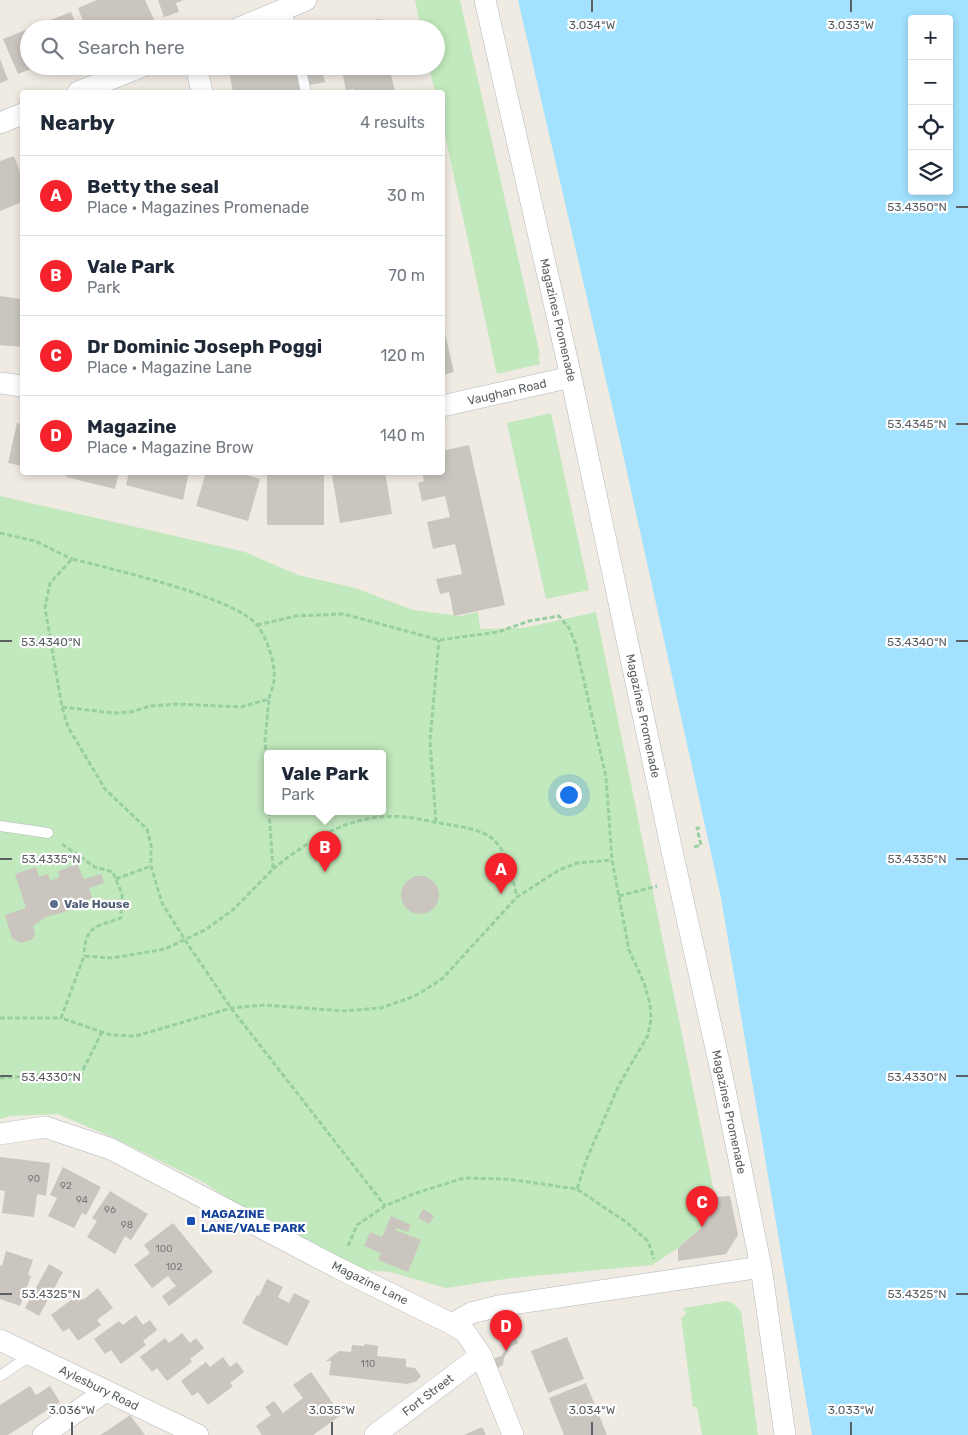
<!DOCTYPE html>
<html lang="en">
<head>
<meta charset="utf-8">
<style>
  :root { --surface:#fff; --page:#f6f6f7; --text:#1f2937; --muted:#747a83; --line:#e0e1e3; --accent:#f5222c }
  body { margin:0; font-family:Rubik,sans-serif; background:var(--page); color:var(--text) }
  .controls { position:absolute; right:15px; top:15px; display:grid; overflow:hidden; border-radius:5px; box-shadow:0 2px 8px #0003 }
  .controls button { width:45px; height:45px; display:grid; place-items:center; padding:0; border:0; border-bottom:1px solid var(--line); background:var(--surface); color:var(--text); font:25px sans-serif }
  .you { position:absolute; left:568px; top:794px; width:18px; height:18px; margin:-12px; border:4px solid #fff; border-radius:50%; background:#1a73e8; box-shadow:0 0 0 8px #1a73e833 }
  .badge { display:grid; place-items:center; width:32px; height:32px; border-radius:50%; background:var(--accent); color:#fff; font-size:16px; font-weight:700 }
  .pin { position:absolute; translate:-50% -41px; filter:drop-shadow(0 1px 2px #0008) }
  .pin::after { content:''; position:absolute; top:26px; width:18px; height:15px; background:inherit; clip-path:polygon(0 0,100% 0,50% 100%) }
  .popup { position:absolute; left:264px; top:750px; width:122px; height:65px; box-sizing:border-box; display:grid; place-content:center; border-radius:5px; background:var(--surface); filter:drop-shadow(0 1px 4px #0005); font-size:16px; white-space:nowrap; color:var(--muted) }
  .popup b { font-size:19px; color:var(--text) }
  .popup::after { content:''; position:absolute; left:50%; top:100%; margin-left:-10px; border:10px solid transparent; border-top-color:var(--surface) }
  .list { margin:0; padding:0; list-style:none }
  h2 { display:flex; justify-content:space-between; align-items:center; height:65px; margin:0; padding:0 20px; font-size:21px }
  h2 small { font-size:16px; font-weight:400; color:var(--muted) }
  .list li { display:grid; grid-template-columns:32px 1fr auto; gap:15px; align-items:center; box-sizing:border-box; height:80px; padding:0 20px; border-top:1px solid var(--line) }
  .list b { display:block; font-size:19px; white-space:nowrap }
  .list p { margin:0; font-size:16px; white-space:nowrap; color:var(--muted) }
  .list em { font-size:16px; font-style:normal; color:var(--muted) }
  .icon { flex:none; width:28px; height:28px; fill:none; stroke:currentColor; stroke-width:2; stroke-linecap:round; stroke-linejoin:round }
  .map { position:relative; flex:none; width:968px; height:1435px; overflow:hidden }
  .search { position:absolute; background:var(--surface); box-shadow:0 2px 8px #0003; left:20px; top:20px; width:425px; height:55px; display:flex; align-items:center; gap:12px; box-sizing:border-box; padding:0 18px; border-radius:28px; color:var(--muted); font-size:19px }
  .panel { position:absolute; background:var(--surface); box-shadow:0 2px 8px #0003; left:20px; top:90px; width:425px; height:385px; border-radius:5px }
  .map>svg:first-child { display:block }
</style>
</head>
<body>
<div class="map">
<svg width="968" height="1435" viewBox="0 0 968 1435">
  <rect width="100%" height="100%" fill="#efeae2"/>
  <path fill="#c2e8bd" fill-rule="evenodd" d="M415 0H460L540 355H538L540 364 497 374 443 126 442 92H435L429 66H436V29H421Z
    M551 413 589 590 546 599 507 423Z
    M0 496 245 552 298 575 355 588 413 610 460 616 478 612 480 629 523 628 596 612 715 1197 702 1227 678 1248 652 1265 512 1278 446 1288 390 1272 338 1268 201 1181 114 1138 58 1114 11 1116 0 1119ZM268 753H382V811H268Z
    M727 1301 734 1304 741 1311 758 1435H702L697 1407H693L681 1317H684L686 1313 683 1308Z"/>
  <path fill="#a2e2ff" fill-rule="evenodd" d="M518 0H968V1435H812L721 898 619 436ZM912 19H949V191H912Z"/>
  <path fill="#cac5bf" d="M97 0H145L155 22 138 29H86L78 8Z
    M158 0H184L176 3 179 12 164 17Z
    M71 12 78 29H29V66H38L18 74 3 39Z
    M379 19 381 29H335V28Z
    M0 59 8 80 0 83Z
    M228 66H244L245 70 269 66H296L300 90 283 92H233Z
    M305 66H321L325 82 309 85Z
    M341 66H389L395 92H355L354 89 346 90Z
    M14 156 22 177V202L0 211V161Z
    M0 296 21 299 20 305H22V347L0 345Z
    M442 321 454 372 442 375Z
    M17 423 22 424V466L8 463Z
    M469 445 505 605 454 616 449 592 440 594 436 579 462 574 455 544 433 549 427 522 450 517 445 496 422 501 418 483 424 481 422 472H442V451Z
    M67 472H119L115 489 66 477Z
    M129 472H189L183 500 126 485Z
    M206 472H237L260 479 248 521 196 506Z
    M351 472H385L392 514 340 523 332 475Z
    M267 475H324V525H267Z
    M77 864 84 879 101 874 104 883 89 888 92 898 84 901 83 907 46 917 33 926 35 934 33 939 21 943 12 938 5 915 26 908 15 874 36 867 39 877 48 874 50 881 60 877 58 871Z
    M401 895a19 19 0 1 1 38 0a19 19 0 1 1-38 0Z
    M0 1157 50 1163 46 1196 37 1194 34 1217 2 1213 5 1191 0 1190Z
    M63 1167 101 1187 86 1215 82 1213 74 1228 48 1216 57 1198 50 1195Z
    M110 1191 148 1214 131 1240 125 1236 115 1254 87 1237 97 1221 92 1218Z
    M730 1196 738 1235 726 1254 678 1261V1248L702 1227 715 1197Z
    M423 1209 434 1216 429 1224 418 1218Z
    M391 1216 411 1225 408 1232 396 1228 395 1230 421 1240 408 1272 378 1260 381 1253 364 1246 370 1232 382 1237Z
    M173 1223 213 1272 169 1306 162 1296 176 1286 171 1280 168 1276 152 1288 134 1265 150 1253 144 1245Z
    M6 1251 33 1260 28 1275 31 1276 20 1306 0 1299V1265L2 1266Z
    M49 1264 63 1272 39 1316 25 1308Z
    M267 1279 283 1287 278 1297 289 1303 294 1293 310 1301 287 1346 242 1323 257 1295 259 1296Z
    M98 1288 113 1308 97 1320 101 1325 78 1341 69 1328 63 1332 51 1315 79 1294 83 1300Z
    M136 1315 143 1325 150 1320 157 1330 143 1341 146 1345 121 1364 111 1350 105 1354 94 1339 119 1321 123 1325Z
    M182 1333 190 1343 196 1338 204 1348 190 1359 192 1362 167 1381 157 1368 152 1372 140 1357 165 1338 169 1343Z
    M510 1335H515L518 1343 510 1347 504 1358 503 1365 498 1368 494 1362 495 1358 501 1356 509 1345 507 1341Z
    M567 1337 584 1379 548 1393 531 1351Z
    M365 1344 378 1346 377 1356 406 1359V1367L415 1368 421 1376 417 1381 407 1384 329 1375 331 1361H326L339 1351 351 1352 352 1345 364 1346Z
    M223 1357 230 1367 237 1362 244 1372 230 1383 233 1386 208 1405 198 1392 192 1396 181 1381 206 1362 210 1367Z
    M311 1372 341 1415 313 1435H262L256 1426 271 1415 265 1407 274 1401 283 1413 303 1398 293 1385Z
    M586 1383 607 1435H564L549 1398Z
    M30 1386 36 1395 50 1386 60 1402 8 1435H0V1405Z
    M130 1415 145 1435H100L107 1431Z
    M482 1427 486 1435H464Z"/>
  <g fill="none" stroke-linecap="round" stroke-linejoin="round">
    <defs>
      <path id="lane" d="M286 9 291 29
        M300 66 306 92
        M0 826 48 833
        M0 1376 31 1355"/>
      <path id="street" d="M485 0 571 377 672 851 723 1080 761 1267 785 1435
        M237 29 306 0
        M196 66 202 92
        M78 92 143 66
        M0 123 22 114
        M0 383 22 386
        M442 406 571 377
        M0 1134 45 1127 111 1149 338 1268 452 1324 465 1332 481 1355 513 1435
        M452 1324 471 1313 499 1306 761 1267
        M0 1340 198 1435
        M43 1435 106 1391
        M375 1435 481 1355"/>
    </defs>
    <use href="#lane" stroke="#b3b7bb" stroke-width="11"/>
    <use href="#street" stroke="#b3b7bb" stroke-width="22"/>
    <path stroke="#98cfa0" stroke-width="3" stroke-dasharray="5 2.5" stroke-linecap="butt" d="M0 533 35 541 72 559
      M257 625 296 616 344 614 439 640 498 632 529 621 559 616 569 628 575 642 606 777 612 860 629 950 644 983 650 1004 651 1019 648 1035 619 1085 587 1158 577 1189
      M62 707 113 713 131 712 150 706 178 704 241 707 269 699C270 693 274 686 274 680 276 664 267 639 258 626 236 597 111 569 72 559L50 583 45 608 62 707 68 727 105 789 147 829 151 845V866L162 903 185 940 231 1008 385 1206
      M268 787 265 741 269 699
      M269 811 273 869 234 909 205 930 165 949 112 958 84 956 61 1018 111 1035 136 1036 231 1008 264 1005 344 1011 381 1008 415 996 442 979 517 897 559 870 577 863 612 860
      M436 822 430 741 439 640
      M62 844 95 867 113 872 122 894 121 918C96 927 85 925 84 956
      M694 847 701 845 697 828H700
      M273 869C310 839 354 812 404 817 418 818 432 822 445 824 459 826 485 830 495 841 509 856 512 877 517 897
      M116 879 151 866
      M619 896 657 886
      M0 1018H61
      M0 1078 47 1075 78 1080 102 1032
      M348 1246 357 1225 385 1206 413 1194 464 1178 507 1179 577 1189 626 1222 648 1241 654 1259"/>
    <use href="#lane" stroke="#fff" stroke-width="10"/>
    <use href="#street" stroke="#fff" stroke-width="21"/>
  </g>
  <path fill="none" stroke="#5b6064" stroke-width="2" d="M592 0V12M851 0V12M956 207H968M956 424H968M0 641H12M956 641H968M0 859H12M956 859H968M0 1076H12M956 1076H968M0 1294H12M956 1294H968M72 1422V1435M332 1422V1435M592 1422V1435M851 1422V1435"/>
  <circle fill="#5c6f8a" stroke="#fff" stroke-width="2" cx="54" cy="904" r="5"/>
  <rect fill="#1a4fb4" stroke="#fff" stroke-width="2" x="186" y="1216" width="10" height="10" rx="2.5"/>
  <g text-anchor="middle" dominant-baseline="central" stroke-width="4.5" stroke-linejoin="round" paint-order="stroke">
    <g font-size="10" fill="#77797b">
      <text x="34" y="1179">90</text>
      <text x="66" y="1186">92</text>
      <text x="82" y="1200">94</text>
      <text x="110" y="1210">96</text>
      <text x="127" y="1225">98</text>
      <text x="164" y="1249">100</text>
      <text x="174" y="1267">102</text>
      <text x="368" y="1364">110</text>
    </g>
    <g font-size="12" fill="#5b6064" stroke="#fff">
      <text transform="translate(558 320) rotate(77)">Magazines Promenade</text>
      <text transform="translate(507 392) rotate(-13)">Vaughan Road</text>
      <text transform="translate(643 716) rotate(78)">Magazines Promenade</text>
      <text transform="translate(729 1112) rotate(78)">Magazines Promenade</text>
      <text transform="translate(370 1283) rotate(26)">Magazine Lane</text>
      <text transform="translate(99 1388) rotate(26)">Aylesbury Road</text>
      <text transform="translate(428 1395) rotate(-37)">Fort Street</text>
    </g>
    <g font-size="12" font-weight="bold" fill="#4e5e75" stroke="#fff" text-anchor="start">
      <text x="64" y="904">Vale House</text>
    </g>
    <g font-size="12" font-weight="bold" fill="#164399" stroke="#fff" text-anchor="start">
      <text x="201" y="1214">MAGAZINE<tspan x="201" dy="14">LANE/VALE PARK</tspan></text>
    </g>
  </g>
  <g font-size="12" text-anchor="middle" fill="#5b6064" stroke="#fff" stroke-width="4.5" stroke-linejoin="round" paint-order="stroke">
    <text x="592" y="29">3.034°W</text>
    <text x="851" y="29">3.033°W</text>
    <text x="917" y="211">53.4350°N</text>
    <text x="917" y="428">53.4345°N</text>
    <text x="51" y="646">53.4340°N</text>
    <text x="917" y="646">53.4340°N</text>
    <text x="51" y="863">53.4335°N</text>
    <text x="917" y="863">53.4335°N</text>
    <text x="51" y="1081">53.4330°N</text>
    <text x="917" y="1081">53.4330°N</text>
    <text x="51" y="1298">53.4325°N</text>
    <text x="917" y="1298">53.4325°N</text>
    <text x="72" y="1414">3.036°W</text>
    <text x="332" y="1414">3.035°W</text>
    <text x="592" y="1414">3.034°W</text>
    <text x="851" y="1414">3.033°W</text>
  </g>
</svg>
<div class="controls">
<button>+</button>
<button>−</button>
<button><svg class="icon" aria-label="locate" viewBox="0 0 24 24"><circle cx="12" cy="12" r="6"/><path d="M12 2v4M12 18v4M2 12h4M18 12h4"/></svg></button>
<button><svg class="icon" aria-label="layers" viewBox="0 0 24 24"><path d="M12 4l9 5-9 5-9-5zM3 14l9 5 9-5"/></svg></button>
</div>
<div class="you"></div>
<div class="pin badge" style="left:501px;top:894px">A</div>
<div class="pin badge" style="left:325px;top:872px">B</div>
<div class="popup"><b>Vale Park</b>Park</div>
<div class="pin badge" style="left:702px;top:1227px">C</div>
<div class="pin badge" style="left:506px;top:1351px">D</div>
<div class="search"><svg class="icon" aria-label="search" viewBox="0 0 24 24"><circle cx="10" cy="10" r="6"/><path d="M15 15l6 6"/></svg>Search here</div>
<section class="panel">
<h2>Nearby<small>4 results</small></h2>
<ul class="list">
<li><span class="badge">A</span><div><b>Betty the seal</b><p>Place · Magazines Promenade</p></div><em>30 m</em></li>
<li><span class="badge">B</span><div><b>Vale Park</b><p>Park</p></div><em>70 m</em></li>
<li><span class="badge">C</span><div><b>Dr Dominic Joseph Poggi</b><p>Place · Magazine Lane</p></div><em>120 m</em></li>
<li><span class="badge">D</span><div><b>Magazine</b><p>Place · Magazine Brow</p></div><em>140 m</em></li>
</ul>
</section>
</div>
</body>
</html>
